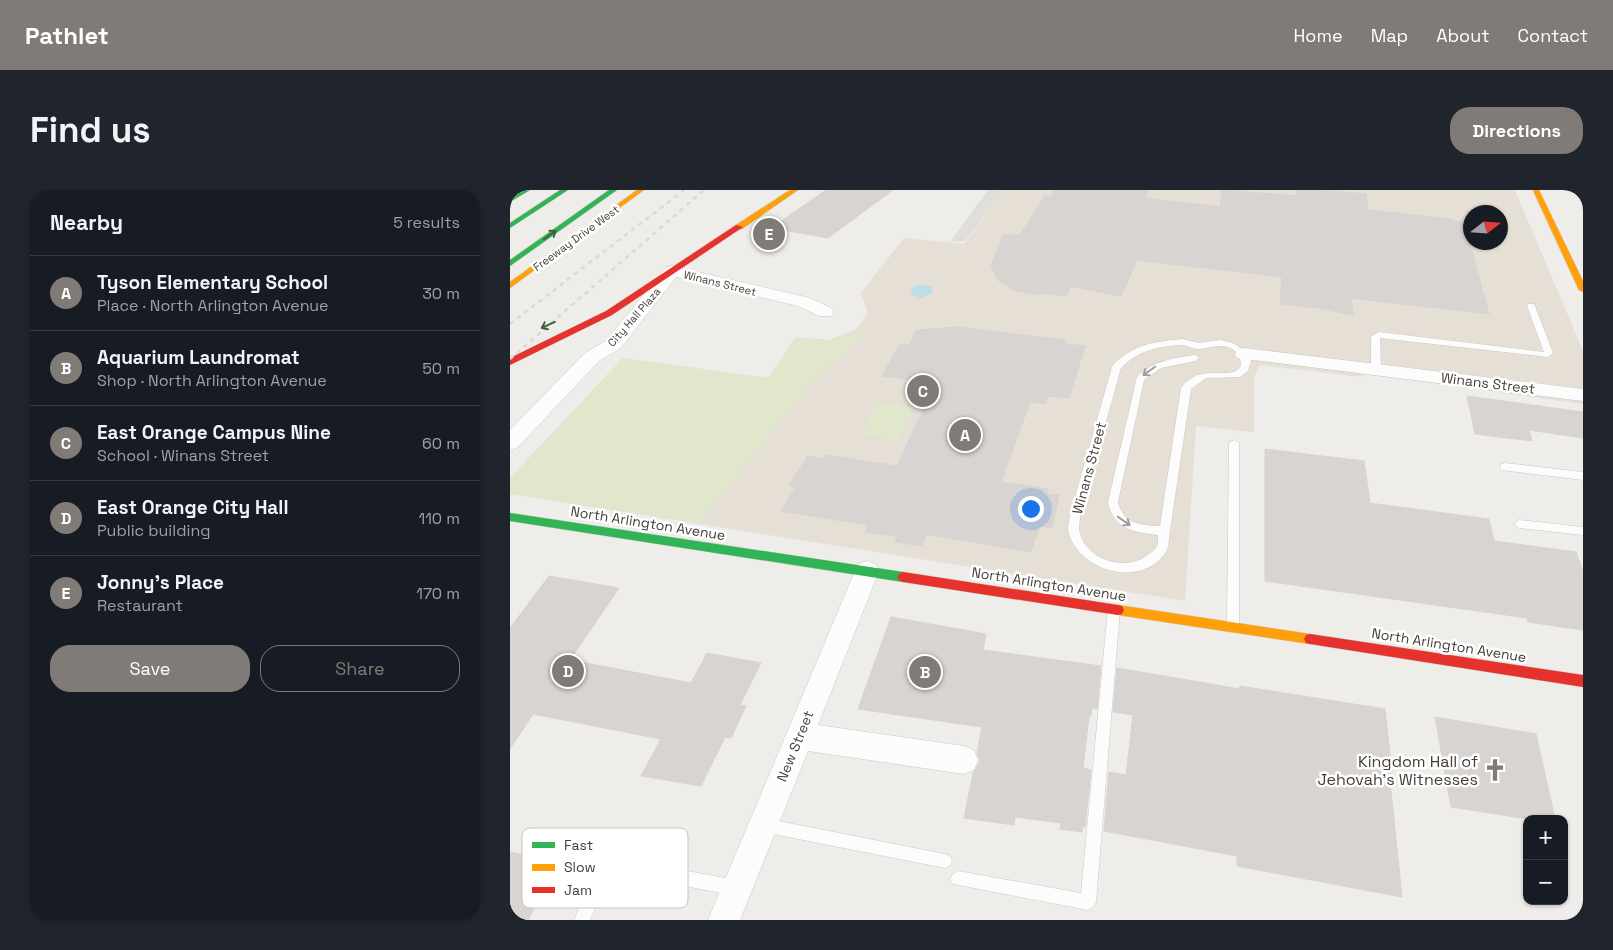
<!DOCTYPE html>
<html lang="en">
<head>
<meta charset="utf-8">
<style>
  :root { --surface:#171b24; --page:#20242c; --text:#f1f3f6; --muted:#9ea1a6; --line:#363941; --accent:#807b76 }
  body { margin:0; font-family:"Space Grotesk",sans-serif; background:var(--page); color:var(--text) }
  .controls { position:absolute; right:15px; bottom:15px; display:grid; overflow:hidden; border-radius:10px; box-shadow:0 1px 4px #0004 }
  .controls button { width:45px; height:45px; display:grid; place-items:center; padding:0; border:0; border-bottom:1px solid var(--line); background:var(--surface); color:var(--text); font:25px sans-serif }
  .compass { position:absolute; left:953px; top:15px; width:45px; height:45px; border-radius:50%; background:var(--surface); box-shadow:0 1px 4px #0004; rotate:73deg }
  .you { position:absolute; left:520px; top:318px; width:18px; height:18px; margin:-12px; border:4px solid #fff; border-radius:50%; background:#1a73e8; box-shadow:0 0 0 8px #1a73e833 }
  .badge { display:grid; place-items:center; width:32px; height:32px; border-radius:50%; background:var(--accent); color:#fff; font-size:16px; font-weight:700 }
  .pin { position:absolute; translate:-50% -50%; border:2px solid #fff; box-shadow:0 1px 5px #0006 }
  .list { margin:0; padding:0; list-style:none }
  h2 { display:flex; justify-content:space-between; align-items:center; height:65px; margin:0; padding:0 20px; font-size:21px }
  h2 small { font-size:16px; font-weight:400; color:var(--muted) }
  .list li { display:grid; grid-template-columns:32px 1fr auto; gap:15px; align-items:center; box-sizing:border-box; height:75px; padding:0 20px; border-top:1px solid var(--line) }
  .list b { display:block; font-size:19px; white-space:nowrap }
  .list p { margin:0; font-size:16px; white-space:nowrap; color:var(--muted) }
  .list em { font-size:16px; font-style:normal; color:var(--muted) }
  .actions { display:flex; gap:10px; padding:15px 20px }
  .actions a { flex:1; padding:11px 0; border:1px solid var(--accent); border-radius:20px; text-align:center; font-size:18px; color:var(--accent) }
  .actions .main { background:var(--accent); color:#fff }
  .map { position:relative; flex:none; width:1073px; height:730px; overflow:hidden; border-radius:20px }
  header { display:flex; align-items:center; gap:30px; box-sizing:border-box; height:70px; padding:0 25px; background:var(--accent); color:#fff }
  header strong { font-size:24px }
  nav { display:flex; gap:28px; margin-inline-start:auto; font-size:18px }
  .intro { display:flex; align-items:center; justify-content:space-between; box-sizing:border-box; height:120px; padding:0 30px }
  h1 { margin:0; font-size:35px }
  .button { padding:12px 22px; border-radius:20px; background:var(--accent); color:#fff; font-size:18px; font-weight:700 }
  main { display:flex; gap:30px; padding:0 30px }
  aside { flex:1; background:var(--surface); border-radius:20px; box-shadow:0 1px 4px #0004 }
  .map>svg:first-child { display:block }
</style>
</head>
<body>
<header>
<strong>Pathlet</strong>
<nav><a>Home</a><a>Map</a><a>About</a><a>Contact</a></nav>
</header>
<div class="intro"><h1>Find us</h1><a class="button">Directions</a></div>
<main>
<aside>
<h2>Nearby<small>5 results</small></h2>
<ul class="list">
<li><span class="badge">A</span><div><b>Tyson Elementary School</b><p>Place · North Arlington Avenue</p></div><em>30 m</em></li>
<li><span class="badge">B</span><div><b>Aquarium Laundromat</b><p>Shop · North Arlington Avenue</p></div><em>50 m</em></li>
<li><span class="badge">C</span><div><b>East Orange Campus Nine</b><p>School · Winans Street</p></div><em>60 m</em></li>
<li><span class="badge">D</span><div><b>East Orange City Hall</b><p>Public building</p></div><em>110 m</em></li>
<li><span class="badge">E</span><div><b>Jonny's Place</b><p>Restaurant</p></div><em>170 m</em></li>
</ul>
<div class="actions"><a class="main">Save</a><a>Share</a></div>
</aside>
<div class="map">
<svg width="1073" height="730" viewBox="0 0 1073 730">
  <rect width="100%" height="100%" fill="#efedea"/>
  <path fill="#e5dfd6" fill-rule="evenodd" d="M495 0H1005L1073 161V214L855 184 852 187 750 175 744 187V242L686 236 675 411 0 304V288L113 168 258 188 286 147 319 150 345 140 358 124 351 103 394 48 454 54ZM961 22H991V52H961Z"/>
  <path fill="#e0e7cc" d="M356 142 301 193 189 333 0 304V288L113 168 258 188 286 148 319 150Z
    M367 212 403 216 388 250 352 245Z"/>
  <path fill="#e0dedb" d="M478 0H495L455 51 440 52Z"/>
  <path fill="#bddee9" d="M412 94 422 97 423 103 411 108 401 105 402 98Z"/>
  <path fill="#d7d4d1" stroke="#d7d3d0" d="M316 0H383L318 48 261 38Z
    M545 0H637L635 8 710 17 712 0 786 6V0H810L856 4 858 20 943 29 944 31 960 33V55L979 124 841 108 843 125 808 118 770 114 772 87 627 70 611 106 560 96 557 106 532 103 531 105 505 101 488 90 481 76 493 45H510L535 6 541 7Z
    M446 137 556 150 554 154 575 156 559 208 538 206 535 214 520 212 491 292 538 299 537 304 549 305 542 338 529 336 521 362 416 344 412 356 385 352 388 346 355 342 358 335 271 321 285 298 279 296 298 266 314 269 317 265 387 276 426 193 372 186 390 154 400 155 406 140Z
    M957 206 1073 222V248L1019 240 1022 251 965 244Z
    M755 259 854 271 860 313 979 329 984 351 1066 362 1073 382V440L1018 432 1017 428 755 391Z
    M39 386 109 398 60 470 181 493 197 463 251 473 230 515 236 516 221 548 215 547 191 596 131 586 151 549 23 524 0 559V438Z
    M381 427 476 444 473 460 591 476 587 519 582 518 581 526H579L573 578 581 580 575 637H572V642L550 639 551 633 505 627 504 635 454 628 463 583 470 571 467 563 472 537 348 519Z
    M607 478 730 499V496L875 519 882 583 879 582 892 707 727 676V666L594 641 599 582 616 585 623 525 603 522Z
    M925 527 1026 544 1045 629H1018L941 617Z
    M0 662 50 672 18 730H0Z"/>
  <g fill="none" stroke-linecap="round" stroke-linejoin="round">
    <defs>
      <path id="lane" d="M1018 114H1024L1025 116 1043 163 1038 167 870 148 871 179 866 182 861 179V147L869 142 1034 162 1017 116Z
        M673 149 688 153 710 150 723 153 735 161 741 171 738 181 730 187 696 188 681 199 660 341C659 347 659 355 657 360 635 399 571 383 559 344 557 338 559 332 560 325L602 177C619 155 647 151 673 149ZM673 155C678 156 683 159 689 159 696 159 702 156 709 156 722 155 734 165 730 178 716 191 691 172 671 198L650 336C630 335 613 334 608 312L634 190 651 178 685 171 689 168 685 165C663 168 643 171 627 187L598 312C604 340 624 342 648 345 648 348 648 353 647 356 645 360 639 364 635 367 614 381 578 370 570 344 568 338 570 332 570 325L611 178C629 160 649 156 673 155Z
        M724 250 729 253V437L727 441 723 442 719 441 717 437 719 253Z
        M995 273 1073 282V290L991 280 990 277 991 274Z
        M1009 330 1073 337V345L1009 338 1004 334Z
        M604 414 608 416 610 419 586 712 583 717 578 720 443 694 440 689 443 684 448 681 571 703 598 419 600 416Z
        M253 628 435 664 440 666 442 671 440 676 435 678 253 642 248 640 246 635 248 630Z
        M116 670 227 690 232 693 235 698 232 703 227 706 117 685 95 695 80 730H64L85 685Z"/>
      <path id="street" d="M162 76 300 108 321 118 324 122 321 126H309L288 116 166 87 111 158 89 171 7 258 0 260V240L75 163 97 150 156 77Z
        M734 158 1073 199V211L727 168 725 164 727 160Z
        M357 371 366 374 369 381 308 535 454 556 464 560 468 570 464 580 454 584 298 561 230 730H198L345 381 348 374Z"/>
      <path id="fast" d="M12 0H20L0 12V7Z
        M50 0H58L0 38V33Z
        M99 0H107L0 76V70Z
        M0 323 393 382 397 384 399 387 397 390 393 392 0 331Z"/>
      <path id="slow" d="M127 0H134L0 98V92Z
        M280 0H288L232 39H226V35Z
        M1023 0H1029L1073 91V102L1069 100Z
        M608 415 800 444 804 445 806 449 804 453 800 454 608 425 604 424 602 420 604 416Z"/>
      <path id="jam" d="M226 35 233 37 102 125 0 175V168L96 121Z
        M393 382 608 415 612 416 614 420 612 424 608 425 393 392 389 390 387 387 389 384Z
        M800 444 1073 485V497L800 454 796 453 794 449 796 445Z"/>
    </defs>
    <use href="#lane" stroke="#cbc9c6" stroke-width="1"/>
    <use href="#street" stroke="#cbc9c6" stroke-width="1"/>
    <use href="#fast" stroke="#d0cbc4" stroke-width="1"/>
    <use href="#slow" stroke="#d0cbc4" stroke-width="1"/>
    <use href="#jam" stroke="#d0cbc4" stroke-width="1"/>
    <use href="#lane" fill="#fdfcfc" fill-rule="evenodd"/>
    <use href="#street" fill="#fdfcfc" fill-rule="evenodd"/>
    <use href="#fast" fill="#30b455" fill-rule="evenodd"/>
    <use href="#slow" fill="#ff9f0a" fill-rule="evenodd"/>
    <use href="#jam" fill="#e5322d" fill-rule="evenodd"/>
    <path stroke="#d9d9d8" stroke-width="2.5" stroke-dasharray="4.5 4.5" stroke-linecap="butt" d="M0 134 174 0
      M0 169 194 0"/>
  </g>
  <defs><path id="oneway-shaft" d="M-6 0H5M1.5-3L5.5 0L1.5 3" fill="none" stroke-width="1.6" stroke-linecap="round" stroke-linejoin="round" transform="scale(1.25)"/></defs>
  <g stroke="#3e6140">
    <use href="#oneway-shaft" transform="translate(40 45) rotate(-35)"/>
    <use href="#oneway-shaft" transform="translate(38 135) rotate(155)"/>
  </g>
  <g stroke="#a09c9a">
    <use href="#oneway-shaft" transform="translate(639 181) rotate(145)"/>
    <use href="#oneway-shaft" transform="translate(614 331) rotate(35)"/>
  </g>
  <defs>
    <symbol id="church-bare" viewBox="-9 -9 18 18"><path d="M-1.2-6h2.4v3.5h3.3v2.4h-3.3V6h-2.4V-.1h-3.3v-2.4h3.3Z" fill="#807b76" stroke="#fff" stroke-width="2.5" paint-order="stroke"/></symbol>
  </defs>
  <g fill-rule="evenodd">
    <use href="#church-bare" x="969" y="564" width="32" height="32"/>
  </g>
  <g text-anchor="middle" dominant-baseline="central" stroke-width="5" stroke-linejoin="round" paint-order="stroke">
    <g font-size="11" fill="#443d37" stroke="#fff">
      <text transform="translate(66 48) rotate(-36)">Freeway Drive West</text>
      <text transform="translate(210 93) rotate(14)">Winans Street</text>
      <text transform="translate(124 127) rotate(-49)">City Hall Plaza</text>
    </g>
    <g font-size="14" fill="#443d37" stroke="#fff">
      <text transform="translate(978 193) rotate(7)">Winans Street</text>
      <text transform="translate(579 278) rotate(-75)">Winans Street</text>
      <text transform="translate(138 333) rotate(9)">North Arlington Avenue</text>
      <text transform="translate(539 394) rotate(9)">North Arlington Avenue</text>
      <text transform="translate(939 455) rotate(9)">North Arlington Avenue</text>
      <text transform="translate(285 556) rotate(-68)">New Street</text>
    </g>
    <g font-size="16" fill="#443d37" stroke="#fff" text-anchor="end">
      <text x="968" y="571">Kingdom Hall of<tspan x="968" dy="18">Jehovah's Witnesses</tspan></text>
    </g>
  </g>
  <rect x="12" y="638" width="166" height="80" rx="8" fill="#fff" stroke="#c7c5c3" stroke-width="1"/>
  <rect x="22" y="652" width="23" height="6" fill="#30b455"/>
  <rect x="22" y="674" width="23" height="7" fill="#ff9f0a"/>
  <rect x="22" y="697" width="23" height="6" fill="#e5322d"/>
  <g font-size="14" fill="#443d37">
    <text x="54" y="660">Fast</text>
    <text x="54" y="682">Slow</text>
    <text x="54" y="705">Jam</text>
  </g>
</svg>
<div class="controls">
<button>+</button>
<button>−</button>
</div>
<svg class="compass" viewBox="-18 -18 36 36"><path d="M0-13l5 13h-10z" fill="#e53935"/><path d="M0 13l5-13h-10z" fill="#9ea1a6"/></svg>
<div class="you"></div>
<div class="pin badge" style="left:455px;top:245px">A</div>
<div class="pin badge" style="left:415px;top:482px">B</div>
<div class="pin badge" style="left:413px;top:201px">C</div>
<div class="pin badge" style="left:58px;top:481px">D</div>
<div class="pin badge" style="left:259px;top:44px">E</div>
</div>
</main>
</body>
</html>
